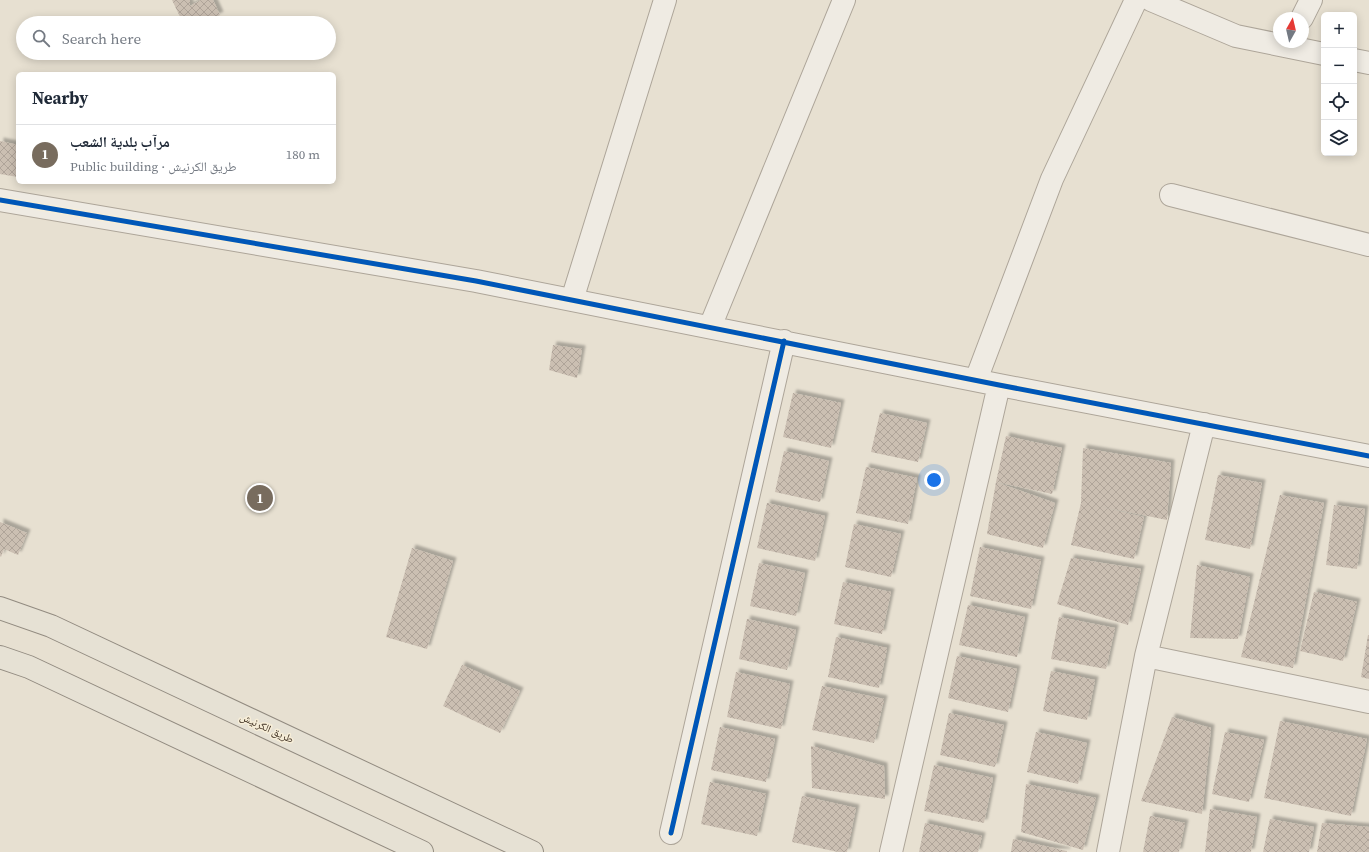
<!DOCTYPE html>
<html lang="en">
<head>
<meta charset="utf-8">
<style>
  :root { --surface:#fff; --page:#f6f6f7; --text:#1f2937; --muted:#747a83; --line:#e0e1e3; --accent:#786c5e }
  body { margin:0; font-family:"Source Serif 4","Noto Naskh Arabic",serif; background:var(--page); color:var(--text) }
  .controls { position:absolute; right:12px; top:12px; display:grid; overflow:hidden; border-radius:6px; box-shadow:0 2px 10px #0003 }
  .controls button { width:36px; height:36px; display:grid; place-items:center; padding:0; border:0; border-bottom:1px solid var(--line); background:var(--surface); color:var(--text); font:20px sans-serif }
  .compass { position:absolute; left:1273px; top:12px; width:36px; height:36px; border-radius:50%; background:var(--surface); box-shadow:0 2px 10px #0003; rotate:8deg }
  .you { position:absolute; left:934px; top:480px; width:14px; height:14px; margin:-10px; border:3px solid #fff; border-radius:50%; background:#1a73e8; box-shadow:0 0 0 6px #1a73e833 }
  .badge { display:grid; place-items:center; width:26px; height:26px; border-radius:50%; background:var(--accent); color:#fff; font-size:13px; font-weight:700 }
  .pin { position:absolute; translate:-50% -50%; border:2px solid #fff; box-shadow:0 1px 4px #0006 }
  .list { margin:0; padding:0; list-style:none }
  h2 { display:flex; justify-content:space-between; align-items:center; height:52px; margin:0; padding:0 16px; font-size:17px }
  h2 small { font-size:13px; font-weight:400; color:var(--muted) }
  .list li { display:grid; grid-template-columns:26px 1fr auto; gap:12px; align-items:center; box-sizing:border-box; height:60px; padding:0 16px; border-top:1px solid var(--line) }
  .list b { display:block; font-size:15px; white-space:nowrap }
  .list p { margin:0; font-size:13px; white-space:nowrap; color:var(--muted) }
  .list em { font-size:13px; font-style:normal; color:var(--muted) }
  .icon { flex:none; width:22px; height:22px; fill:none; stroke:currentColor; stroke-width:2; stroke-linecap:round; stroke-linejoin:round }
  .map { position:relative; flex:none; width:1369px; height:852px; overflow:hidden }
  .search { position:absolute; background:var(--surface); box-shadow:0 2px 10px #0003; left:16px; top:16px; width:320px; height:44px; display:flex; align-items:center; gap:10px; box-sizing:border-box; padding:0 14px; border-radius:22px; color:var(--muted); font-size:15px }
  .panel { position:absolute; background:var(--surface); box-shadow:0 2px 10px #0003; left:16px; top:72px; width:320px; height:112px; border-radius:6px }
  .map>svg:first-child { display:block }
</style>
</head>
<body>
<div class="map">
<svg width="1369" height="852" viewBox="0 0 1369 852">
  <defs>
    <pattern id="building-cross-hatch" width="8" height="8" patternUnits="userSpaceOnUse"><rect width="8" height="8" fill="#cbbfb2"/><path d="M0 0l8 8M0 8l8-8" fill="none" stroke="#afa499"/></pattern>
    <filter id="shadow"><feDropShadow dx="3.5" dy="-3.5" stdDeviation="1" flood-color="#0004"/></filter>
  </defs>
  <rect width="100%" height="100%" fill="#e7e0d1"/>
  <path fill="url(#building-cross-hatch)" filter="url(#shadow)" d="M172 0H190V6L201 0H213L220 15 203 23H183Z
    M0 141 18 145V177L0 174Z
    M553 345 582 349 577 378 549 370Z
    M793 393 841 403 831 448 783 437Z
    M880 413 927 423 918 462 871 452Z
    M1006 436 1062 448 1052 494 996 482Z
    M1083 448 1171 463 1167 520 1098 506 1144 517 1134 559 1071 545 1081 503Z
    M784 451 829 461 820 502 775 492Z
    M866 467 917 478 908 524 856 513Z
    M1218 475 1262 483 1250 549 1205 540Z
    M996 482 1055 503 1043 548 987 534Z
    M1280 495 1324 503 1293 668 1241 657Z
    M767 503 825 516 815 561 757 548Z
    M1334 505 1365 509 1357 569 1326 565Z
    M0 522 27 533 18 555 4 549 1 557 0 556Z
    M854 524 901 534 891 577 845 567Z
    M980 547 1041 560 1031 609 970 596Z
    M412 548 453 561 427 649 386 637Z
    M1071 558 1141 569 1128 625 1057 604Z
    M759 563 805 573 796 616 750 606Z
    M1197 565 1250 577 1238 639 1190 638Z
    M843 582 891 592 882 634 834 624Z
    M1314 592 1357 602 1343 661 1300 651Z
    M968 605 1025 617 1017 657 959 645Z
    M1059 617 1115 628 1106 669 1051 659Z
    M747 619 796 630 787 670 739 659Z
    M1368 635H1369V679L1361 677Z
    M836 637 887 648 879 688 828 677Z
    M957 656 1017 669 1008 712 948 698Z
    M462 665 520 691 500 733 443 706Z
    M1051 671 1095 680 1087 720 1043 711Z
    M736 672 790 684 781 729 727 717Z
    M822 686 884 699 874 743 812 730Z
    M949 713 1004 725 995 767 940 755Z
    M1172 717 1211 728 1202 814 1141 801Z
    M1280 721 1367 739 1351 816 1264 798Z
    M720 727 775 739 766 782 711 770Z
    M1036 732 1087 743 1078 784 1027 772Z
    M1225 732 1264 740 1249 802 1212 794Z
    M811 746 884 766 885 799 812 788Z
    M934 765 993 778 984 823 924 811Z
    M710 782 766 794 757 836 701 824Z
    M1026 784 1096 798 1083 850 1021 832Z
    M802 796 856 808 847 852H838L792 842Z
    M1210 809 1257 817 1251 852H1205Z
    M1150 816 1185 823 1179 852H1143Z
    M1270 819 1314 827 1309 852H1263Z
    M925 823 982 836 978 852H919Z
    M1322 823 1369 827V852H1317Z
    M1013 839 1067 851V852H1011Z"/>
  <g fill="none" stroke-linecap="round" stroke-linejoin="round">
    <defs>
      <path id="minor" d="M1151 0 1236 36 1324 54
        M1302 18 1311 0
        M1354 60 1369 63
        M1171 195 1369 245
        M0 200 476 281 999 385 1369 456
        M572 300 665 0
        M710 327 844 0
        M976 380 1052 179 1136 0
        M1146 656 1369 702
        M671 833 784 341
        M891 852 999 385
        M1108 852 1146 656 1204 424"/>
      <path id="major" d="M0 608 51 626 532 852
        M0 657 29 667 422 852"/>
    </defs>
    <use href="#minor" stroke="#ada599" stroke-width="24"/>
    <use href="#major" stroke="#928b80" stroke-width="24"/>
    <use href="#minor" stroke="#efebe3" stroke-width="22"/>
    <use href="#major" stroke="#e6e1d4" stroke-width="22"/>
    <defs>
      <path id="cycleway" d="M0 200 476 281 999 385 1369 456
        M671 833 784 341"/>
    </defs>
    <use href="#cycleway" stroke="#f7eed8" stroke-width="8"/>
    <use href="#cycleway" stroke="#0057b8" stroke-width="5"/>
  </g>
  <g text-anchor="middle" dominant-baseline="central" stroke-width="3" stroke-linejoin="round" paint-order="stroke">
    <g font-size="11" fill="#3d2e20" stroke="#f7eed8">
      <text transform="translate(267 728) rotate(25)">طريق الكرنيش</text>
    </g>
  </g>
</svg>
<div class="controls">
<button>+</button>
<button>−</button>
<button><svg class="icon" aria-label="locate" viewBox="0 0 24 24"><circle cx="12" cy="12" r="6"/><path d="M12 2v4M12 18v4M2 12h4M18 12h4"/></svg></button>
<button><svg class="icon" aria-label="layers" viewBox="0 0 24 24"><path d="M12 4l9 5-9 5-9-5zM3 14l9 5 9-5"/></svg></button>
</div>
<svg class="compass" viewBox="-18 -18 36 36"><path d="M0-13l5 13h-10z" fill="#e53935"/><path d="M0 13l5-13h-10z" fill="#747a83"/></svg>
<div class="you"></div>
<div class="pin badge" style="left:260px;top:498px">1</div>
<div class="search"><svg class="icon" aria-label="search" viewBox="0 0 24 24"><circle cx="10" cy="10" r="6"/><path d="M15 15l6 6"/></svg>Search here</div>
<section class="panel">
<h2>Nearby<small></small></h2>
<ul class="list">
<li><span class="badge">1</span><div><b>مرآب بلدية الشعب</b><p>Public building · طريق الكرنيش</p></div><em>180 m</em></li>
</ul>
</section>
</div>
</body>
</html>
